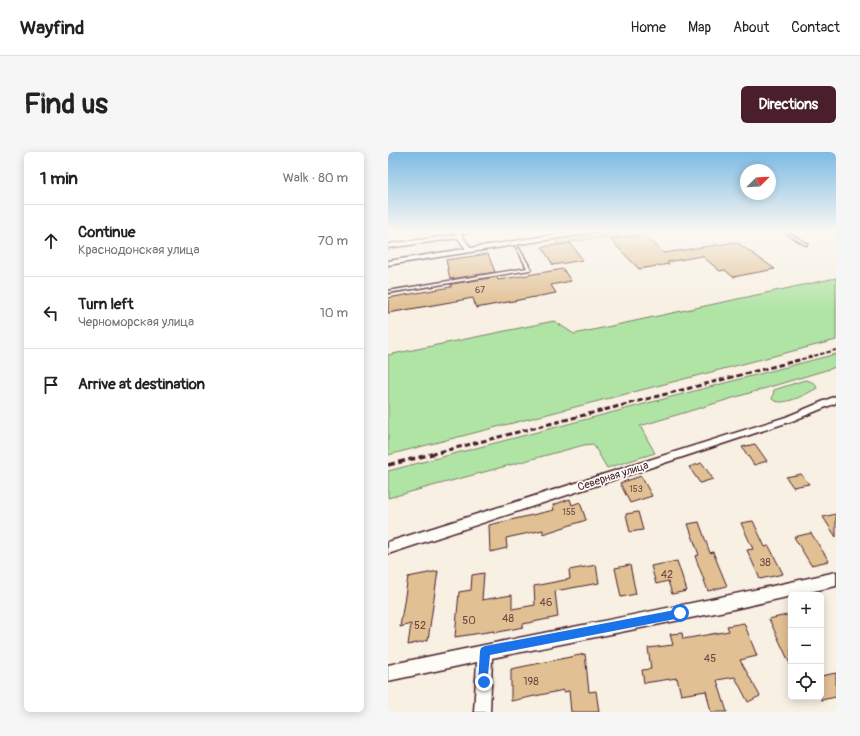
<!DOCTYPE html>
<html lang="en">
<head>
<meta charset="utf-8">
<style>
  :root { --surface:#fff; --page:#f6f6f6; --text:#222; --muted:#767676; --line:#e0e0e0; --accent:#4a1f2b }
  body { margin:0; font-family:Pangolin,sans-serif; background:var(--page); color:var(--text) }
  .controls { position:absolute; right:12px; bottom:12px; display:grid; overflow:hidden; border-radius:6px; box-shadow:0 2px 10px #0003 }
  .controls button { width:36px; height:36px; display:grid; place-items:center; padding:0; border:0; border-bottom:1px solid var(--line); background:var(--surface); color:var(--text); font:20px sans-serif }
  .compass { position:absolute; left:352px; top:12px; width:36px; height:36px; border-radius:50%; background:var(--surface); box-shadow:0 2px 10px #0003; rotate:66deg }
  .stop { position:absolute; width:12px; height:12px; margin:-9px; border:3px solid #1a73e8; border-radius:50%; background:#fff }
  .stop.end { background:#1a73e8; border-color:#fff; box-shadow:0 1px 4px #0008 }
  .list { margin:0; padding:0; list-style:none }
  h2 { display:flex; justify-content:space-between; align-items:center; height:52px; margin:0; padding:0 16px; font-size:17px }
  h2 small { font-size:13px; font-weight:400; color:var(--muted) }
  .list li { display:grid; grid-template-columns:26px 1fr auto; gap:12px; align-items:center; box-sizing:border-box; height:72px; padding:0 16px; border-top:1px solid var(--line) }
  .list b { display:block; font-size:15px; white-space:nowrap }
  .list p { margin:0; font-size:13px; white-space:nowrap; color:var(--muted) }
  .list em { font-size:13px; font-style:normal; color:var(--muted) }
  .icon { flex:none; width:22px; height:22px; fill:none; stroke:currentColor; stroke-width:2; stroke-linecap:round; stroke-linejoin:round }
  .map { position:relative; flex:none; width:448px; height:560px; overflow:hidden; border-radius:6px }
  header { display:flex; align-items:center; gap:24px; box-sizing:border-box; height:56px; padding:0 20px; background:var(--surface); border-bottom:1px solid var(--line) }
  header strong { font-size:19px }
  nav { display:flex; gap:22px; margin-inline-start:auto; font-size:14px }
  .intro { display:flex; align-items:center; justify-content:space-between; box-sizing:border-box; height:96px; padding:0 24px }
  h1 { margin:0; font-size:28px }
  .button { padding:10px 18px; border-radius:6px; background:var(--accent); color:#fff; font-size:14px; font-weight:700 }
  main { display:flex; gap:24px; padding:0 24px }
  aside { flex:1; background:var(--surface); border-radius:6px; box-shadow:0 2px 10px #0003 }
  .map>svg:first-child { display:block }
</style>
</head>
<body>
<header>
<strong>Wayfind</strong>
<nav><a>Home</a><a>Map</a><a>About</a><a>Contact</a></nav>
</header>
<div class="intro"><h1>Find us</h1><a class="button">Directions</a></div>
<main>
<aside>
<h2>1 min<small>Walk · 80 m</small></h2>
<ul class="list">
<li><svg class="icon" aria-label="ahead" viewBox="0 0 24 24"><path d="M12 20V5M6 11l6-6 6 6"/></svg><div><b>Continue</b><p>Краснодонская улица</p></div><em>70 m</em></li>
<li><svg class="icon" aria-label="left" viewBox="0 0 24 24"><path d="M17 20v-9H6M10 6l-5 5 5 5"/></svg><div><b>Turn left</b><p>Черноморская улица</p></div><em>10 m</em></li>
<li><svg class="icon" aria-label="arrive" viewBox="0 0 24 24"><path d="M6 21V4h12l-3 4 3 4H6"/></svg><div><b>Arrive at destination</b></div></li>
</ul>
</aside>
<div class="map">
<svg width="448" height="560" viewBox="0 0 448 560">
  <rect width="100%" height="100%" fill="#f7f0e3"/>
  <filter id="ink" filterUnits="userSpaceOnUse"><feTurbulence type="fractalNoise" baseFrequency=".025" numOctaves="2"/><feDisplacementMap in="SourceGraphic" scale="8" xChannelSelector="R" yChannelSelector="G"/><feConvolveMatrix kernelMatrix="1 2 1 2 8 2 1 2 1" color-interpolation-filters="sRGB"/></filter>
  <g filter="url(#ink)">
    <path fill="#b0e4a5" stroke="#7d8268" d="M220 79H227L234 86 222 87 220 85 182 90 184 93 172 95 166 87Z
      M448 126V188L0 303V203L166 169 186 182Z
      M448 202V215L252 274 267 301 219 316 205 292 196 293 0 346V319Z
      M417 228C422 229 427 230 429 236 419 242 393 256 384 247L386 238Z"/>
    <path fill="#e1c094" stroke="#4a1f2b" d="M256 82 276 101 348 90 387 117 345 125 337 118 332 119 314 104 279 110 281 112 251 117 222 87Z
      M182 91 195 108 165 113 154 95Z
      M100 102 107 120 62 127 58 108Z
      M175 117 183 129 163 133 168 141 88 156 85 146 0 161V146L63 135V132L109 125 110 128Z
      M367 292 379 309 366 313 354 295Z
      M314 311 325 327 312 331 301 315Z
      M413 322 421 332 405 335 398 325Z
      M253 324 264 344 242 351 232 331Z
      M182 347 184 353 192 350 198 368 155 382V378L118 386 119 396 102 400 101 373 166 358 165 353Z
      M250 360 255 378 242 380 238 362Z
      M448 362V385L435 365Z
      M365 369 377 395 381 394 395 422 372 427 359 398 365 397 353 371Z
      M311 370 322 401 325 400 339 434 320 439 307 404 311 403 300 372Z
      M423 381 441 409 423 413 406 385Z
      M289 409 299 439 284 442 280 429 268 432 263 414Z
      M208 413 211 431 167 439 170 465 135 472V475L106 481V479L67 485 71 440 83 438 84 423 96 421 94 448 124 443V457L147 453 146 434 182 427 181 418Z
      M242 413 248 442 233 445 227 416Z
      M50 419 40 488 20 493 23 472 12 475 20 425Z
      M403 462V514L381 467Z
      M356 471 369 504 352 508 372 544 360 550 347 525 329 528 339 560H323L318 539 293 543 289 526 256 531 254 518 263 517 260 496 285 493 282 482 294 481 295 487 341 479 339 474Z
      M197 502 201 540 208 539 211 560H183L181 539 176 540V538L123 549V517Z
      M448 521V545L433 548V524Z"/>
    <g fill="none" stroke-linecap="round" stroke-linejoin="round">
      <defs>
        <path id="service" d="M394 79H397L420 92 418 93Z
          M127 90 128 91 143 117 142 118 0 141V139L139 116 126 91Z"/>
        <path id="minor" d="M65 79H89L73 82 84 98 83 99H79L70 86 0 96V92L68 83Z
          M448 244V251L404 269 0 402V390L398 265Z
          M448 420V434L337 459 104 506 102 560H86L89 510 0 529V513C149 481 299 454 448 420Z"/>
        <path id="tertiary" d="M190 79H205L202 81 0 113V109Z"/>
      </defs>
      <use href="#service" stroke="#4a1f2b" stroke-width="3"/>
      <use href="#minor" stroke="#4a1f2b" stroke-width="3"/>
      <use href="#tertiary" stroke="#4a1f2b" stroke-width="3"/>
      <use href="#service" fill="#fdfcf7" fill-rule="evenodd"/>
      <use href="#minor" fill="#fdfcf7" fill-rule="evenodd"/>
      <use href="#tertiary" fill="#fdfcf7" fill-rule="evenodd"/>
      <path stroke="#4a1f2b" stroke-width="2" stroke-dasharray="4.5 2" stroke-linecap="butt" d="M407 209 448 198"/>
      <path stroke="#4a1f2b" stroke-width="3" stroke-dasharray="5.5 3" stroke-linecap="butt" d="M52 300 411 208"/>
      <path stroke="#4a1f2b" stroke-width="3.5" stroke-dasharray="7 3.5" stroke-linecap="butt" d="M0 313 56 299"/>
    </g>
  </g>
  <linearGradient id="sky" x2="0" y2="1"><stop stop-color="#7dbbe4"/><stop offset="0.5" stop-color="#fbf8f2"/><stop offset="1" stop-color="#fbf8f2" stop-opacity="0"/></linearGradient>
  <rect width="448" height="157" fill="url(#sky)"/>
  <path fill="#1a73e8" d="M292 457 295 458 296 461 295 465 292 466 102 503 99 533 96 535 92 533 90 530 92 499 93 496 97 494Z"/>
  <g text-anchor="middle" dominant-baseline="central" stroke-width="3.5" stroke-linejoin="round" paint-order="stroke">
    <g font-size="9" fill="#704745">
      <text x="92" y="138">67</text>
      <text x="248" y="337">153</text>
      <text x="181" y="360">155</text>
    </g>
    <g font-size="11" fill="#4a1f2b" stroke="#fdfcf7">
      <text transform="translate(225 324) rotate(-18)">Северная улица</text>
    </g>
    <g font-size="11" fill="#704745">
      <text x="377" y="410">38</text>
      <text x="279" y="422">42</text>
      <text x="158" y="450">46</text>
      <text x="120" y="466">48</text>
      <text x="81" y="468">50</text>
      <text x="32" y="473">52</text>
      <text x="322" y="506">45</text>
      <text x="143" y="529">198</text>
    </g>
  </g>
</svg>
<div class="controls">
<button>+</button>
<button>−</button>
<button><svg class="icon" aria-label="locate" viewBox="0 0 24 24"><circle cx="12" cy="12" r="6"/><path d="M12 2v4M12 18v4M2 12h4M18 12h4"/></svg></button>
</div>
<svg class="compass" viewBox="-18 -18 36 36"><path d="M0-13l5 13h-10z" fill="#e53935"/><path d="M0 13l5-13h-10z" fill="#767676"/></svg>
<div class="stop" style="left:292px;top:461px"></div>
<div class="stop end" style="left:96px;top:530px"></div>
</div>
</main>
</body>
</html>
